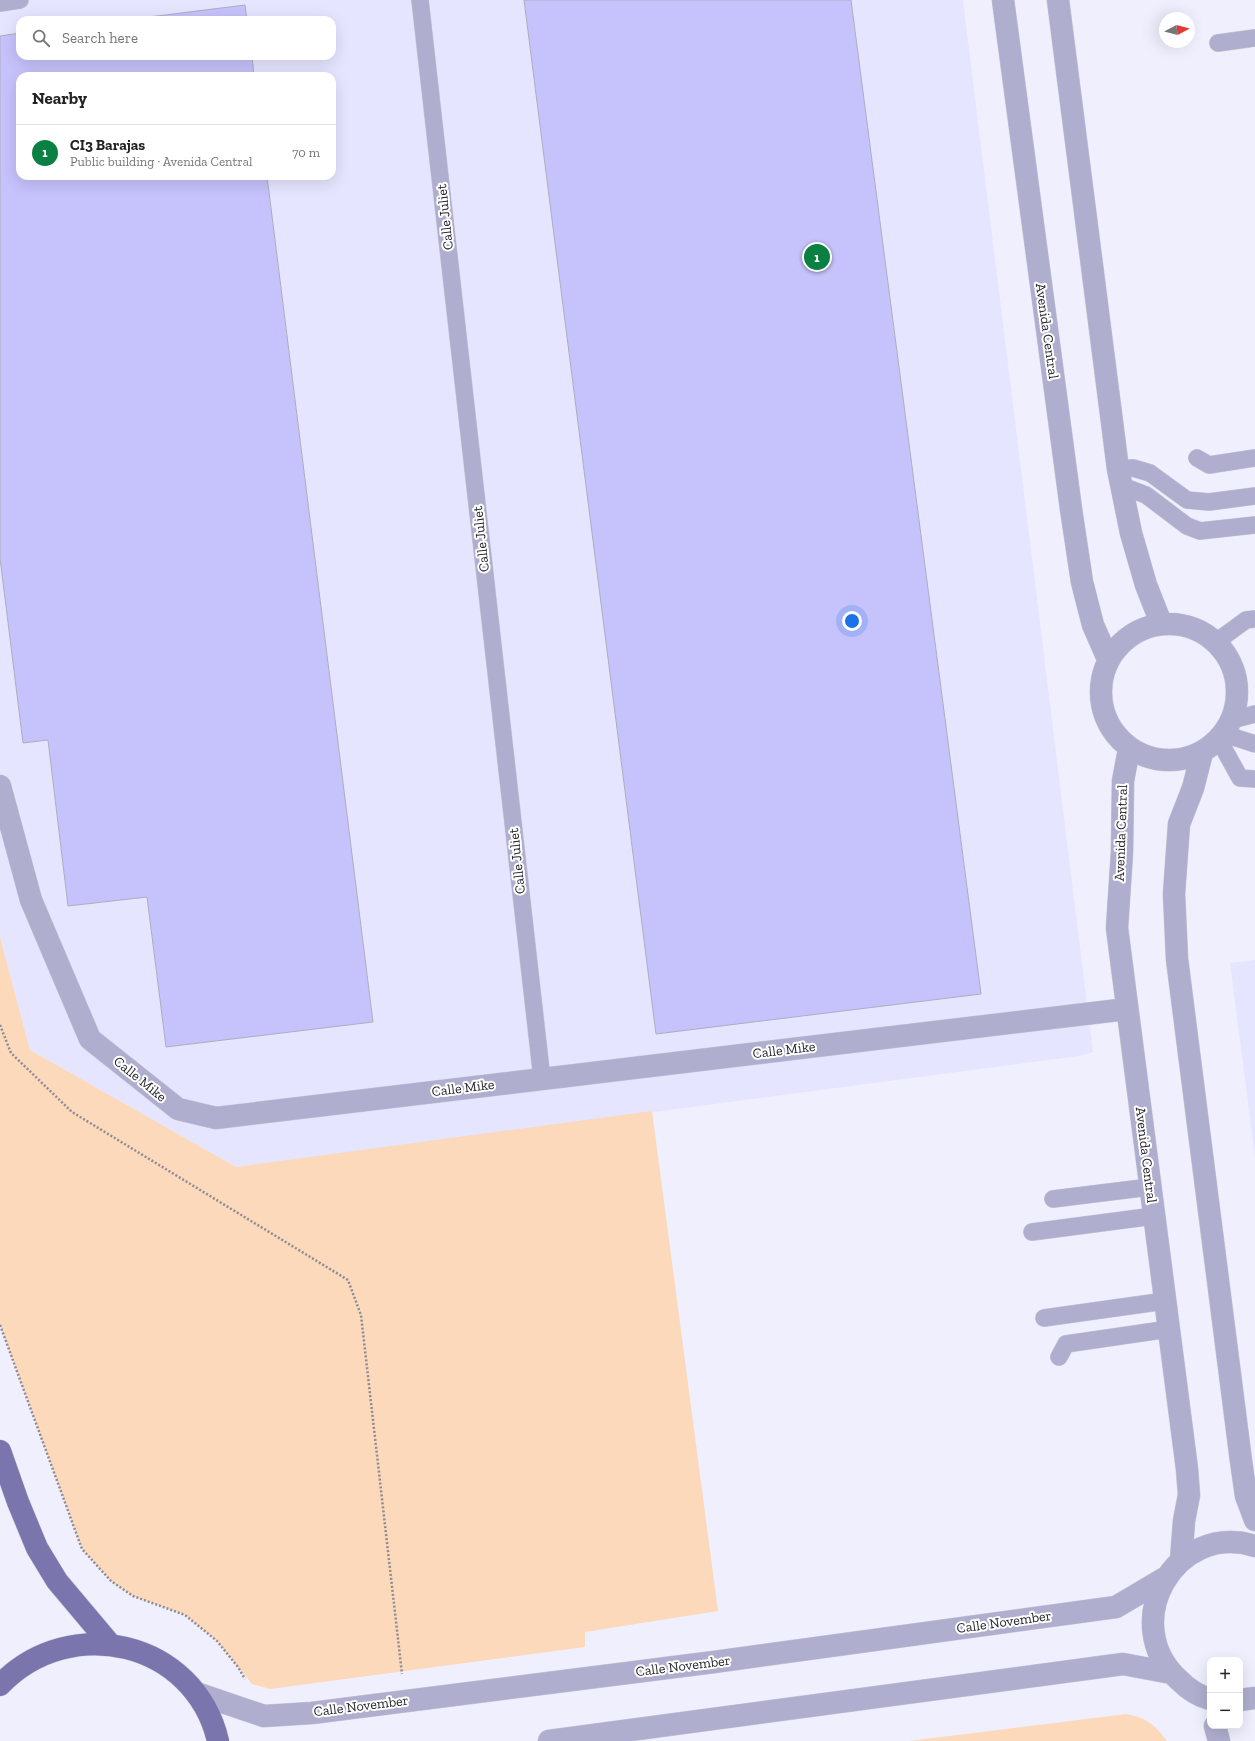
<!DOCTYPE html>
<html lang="en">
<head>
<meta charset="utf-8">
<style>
  :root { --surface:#fff; --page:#f2f2f2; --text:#222; --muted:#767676; --line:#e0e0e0; --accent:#0b8043 }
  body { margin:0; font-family:"Zilla Slab",serif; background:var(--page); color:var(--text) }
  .controls { position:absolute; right:12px; bottom:12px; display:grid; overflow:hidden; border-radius:8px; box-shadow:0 4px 16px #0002 }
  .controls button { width:36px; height:36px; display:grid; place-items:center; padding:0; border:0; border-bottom:1px solid var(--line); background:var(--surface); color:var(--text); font:20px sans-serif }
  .compass { position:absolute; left:1159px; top:12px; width:36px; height:36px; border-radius:50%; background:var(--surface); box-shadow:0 4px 16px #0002; rotate:83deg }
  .you { position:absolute; left:852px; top:621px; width:14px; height:14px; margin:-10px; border:3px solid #fff; border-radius:50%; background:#1a73e8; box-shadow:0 0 0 6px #1a73e833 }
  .badge { display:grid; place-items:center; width:26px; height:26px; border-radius:50%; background:var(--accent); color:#fff; font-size:13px; font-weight:700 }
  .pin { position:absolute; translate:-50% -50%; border:2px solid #fff; box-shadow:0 1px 4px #0006 }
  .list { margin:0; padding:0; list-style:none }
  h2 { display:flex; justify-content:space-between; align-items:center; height:52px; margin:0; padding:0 16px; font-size:17px }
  h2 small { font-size:13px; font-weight:400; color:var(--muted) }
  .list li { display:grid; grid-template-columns:26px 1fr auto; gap:12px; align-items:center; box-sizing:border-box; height:56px; padding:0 16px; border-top:1px solid var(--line) }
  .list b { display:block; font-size:15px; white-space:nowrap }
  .list p { margin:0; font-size:13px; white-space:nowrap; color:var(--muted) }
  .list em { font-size:13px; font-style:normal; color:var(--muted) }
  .icon { flex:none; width:22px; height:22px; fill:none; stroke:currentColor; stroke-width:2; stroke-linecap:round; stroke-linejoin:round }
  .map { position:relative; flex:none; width:1255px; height:1741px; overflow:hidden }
  .search { position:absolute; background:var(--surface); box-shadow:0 4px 16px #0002; left:16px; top:16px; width:320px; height:44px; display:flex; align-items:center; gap:10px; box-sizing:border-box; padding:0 14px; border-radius:12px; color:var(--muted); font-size:15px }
  .panel { position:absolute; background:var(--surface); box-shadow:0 4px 16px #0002; left:16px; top:72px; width:320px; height:108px; border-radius:12px }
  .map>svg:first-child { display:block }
</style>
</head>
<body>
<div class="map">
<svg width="1255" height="1741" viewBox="0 0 1255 1741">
  <rect width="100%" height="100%" fill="#efeffe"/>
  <path fill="#e6e5ff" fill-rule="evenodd" d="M0 0H963L1093 1052 1079 1056 236 1167 30 1050 0 937ZM20 20H332V56H20ZM20 76H332V176H20Z
    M1255 960V1157L1230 963Z"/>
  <path fill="#fbd9ba" d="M0 937 30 1050 236 1167 652 1111 718 1611 585 1632V1647L270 1689 252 1684 217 1641 185 1615 133 1596 111 1581 82 1549 0 1325Z
    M1126 1714C1147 1718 1154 1724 1167 1741H909Z"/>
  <path fill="#c6c2fb" stroke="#aeadbf" d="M524 0H851L981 994 656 1034Z
    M245 5 247 20H125Z
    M20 33V56H252L254 76H20V176H267L373 1022 166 1047 147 897 68 906 48 740 23 743 0 558V36Z"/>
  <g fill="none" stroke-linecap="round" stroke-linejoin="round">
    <defs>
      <path id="lane" d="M420 0 542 1079
        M0 3 20 0
        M1218 43 1255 38
        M1197 458 1209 465 1255 458
        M1118 469 1133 468 1150 473 1187 500 1209 502 1255 496
        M1122 486 1146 495 1187 526 1200 531 1255 525
        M1216 642 1246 620 1255 619
        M1232 720 1255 714
        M1224 734 1255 744
        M1219 740 1240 778 1255 779
        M1053 1199 1150 1187
        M1032 1232 1154 1216
        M1044 1318 1165 1301
        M1059 1357 1066 1344 1169 1329"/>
      <path id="street" d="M1003 0 1071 509 1082 582 1093 625 1108 659
        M1058 0 1118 469 1131 533 1146 585 1161 623
        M1101 692a68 68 0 1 1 136 0a68 68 0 1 1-136 0Z
        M1129 749 1123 781 1122 852 1117 928 1187 1469 1189 1495 1184 1521 1181 1560
        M1202 753 1193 788 1179 824 1174 894 1177 959 1241 1461 1246 1496 1255 1520
        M0 786 31 900 90 1039 178 1109 216 1118 1127 1009
        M196 1693 264 1716 312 1713 714 1662 1116 1607 1165 1578
        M1210 1699C1198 1696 1187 1688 1179 1680 1117 1624 1175 1521 1255 1546
        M1240 1700 1255 1698
        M1215 1726 1219 1741
        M549 1741 1123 1664 1171 1673"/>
      <path id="primary" d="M0 1451 18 1502 37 1548 57 1581 110 1644
        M0 1685C70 1612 195 1641 218 1741"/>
    </defs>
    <use href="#lane" stroke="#cacad8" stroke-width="18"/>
    <use href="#street" stroke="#cacad8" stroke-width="23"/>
    <use href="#primary" stroke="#cacad8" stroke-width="23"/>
    <path stroke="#8c8b96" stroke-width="2.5" stroke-dasharray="2 2" stroke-linecap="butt" d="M0 1025 11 1053 72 1112 348 1280 361 1315 402 1674
      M0 1325 82 1549 111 1581 133 1596 185 1615 217 1641 238 1667 245 1679"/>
    <use href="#lane" stroke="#b0aece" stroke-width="17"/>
    <use href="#street" stroke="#b0aece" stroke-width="22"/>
    <use href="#primary" stroke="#7b75ae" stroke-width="22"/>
  </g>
  <g text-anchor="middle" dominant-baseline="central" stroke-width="4" stroke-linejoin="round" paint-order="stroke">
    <g font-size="14" fill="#24232a" stroke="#fff">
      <text transform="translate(445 217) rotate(-96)">Calle Juliet</text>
      <text transform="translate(1047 331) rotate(82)">Avenida Central</text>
      <text transform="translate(481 539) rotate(-96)">Calle Juliet</text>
      <text transform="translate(1121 833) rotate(-88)">Avenida Central</text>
      <text transform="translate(517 861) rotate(-96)">Calle Juliet</text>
      <text transform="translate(784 1050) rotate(-7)">Calle Mike</text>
      <text transform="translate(140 1079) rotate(39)">Calle Mike</text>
      <text transform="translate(463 1088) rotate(-7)">Calle Mike</text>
      <text transform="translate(1146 1155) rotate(83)">Avenida Central</text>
      <text transform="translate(1004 1622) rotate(-8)">Calle November</text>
      <text transform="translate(683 1666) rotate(-7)">Calle November</text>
      <text transform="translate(361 1706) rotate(-7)">Calle November</text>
    </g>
  </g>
</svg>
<div class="controls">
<button>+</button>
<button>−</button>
</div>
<svg class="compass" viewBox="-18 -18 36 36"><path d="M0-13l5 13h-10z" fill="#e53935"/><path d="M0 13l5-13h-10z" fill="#767676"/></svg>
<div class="you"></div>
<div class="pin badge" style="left:817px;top:257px">1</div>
<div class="search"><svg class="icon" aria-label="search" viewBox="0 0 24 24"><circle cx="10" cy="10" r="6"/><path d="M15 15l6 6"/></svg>Search here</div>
<section class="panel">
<h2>Nearby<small></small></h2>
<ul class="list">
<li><span class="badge">1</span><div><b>CI3 Barajas</b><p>Public building · Avenida Central</p></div><em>70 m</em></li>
</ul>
</section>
</div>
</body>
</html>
